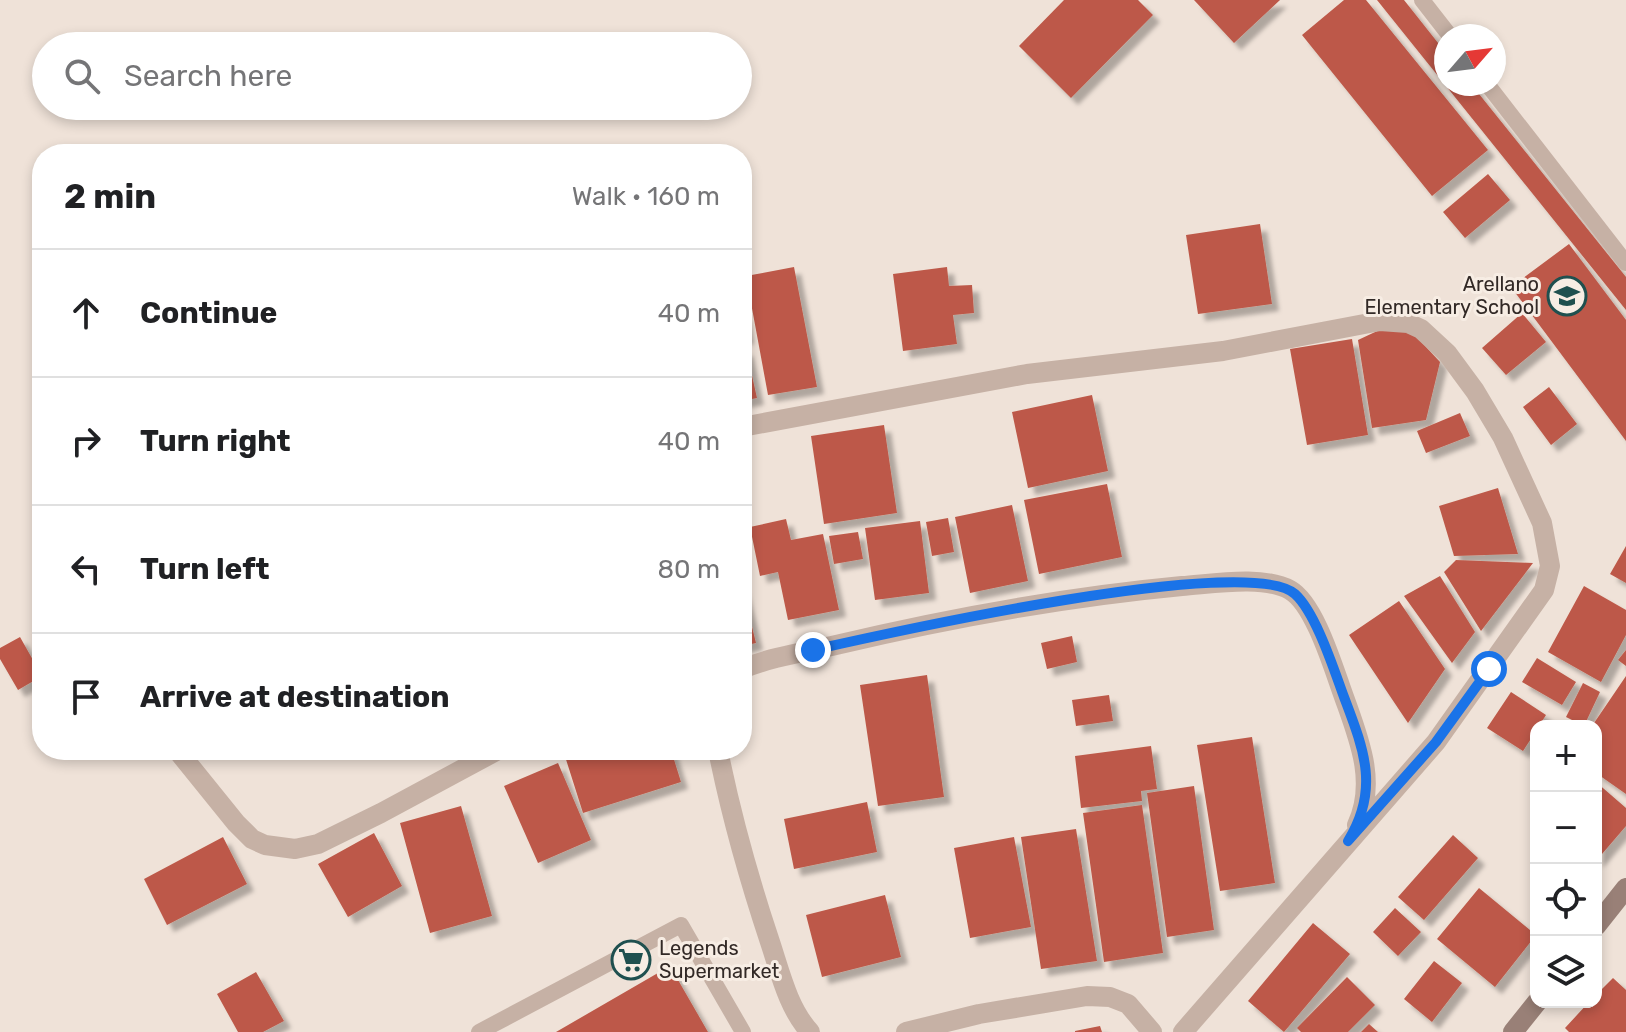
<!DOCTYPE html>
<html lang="en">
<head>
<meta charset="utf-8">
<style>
  :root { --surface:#fff; --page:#f2f2f2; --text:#202124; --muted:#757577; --line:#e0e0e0 }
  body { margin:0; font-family:Rubik,sans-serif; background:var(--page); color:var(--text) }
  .controls { position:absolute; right:24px; bottom:24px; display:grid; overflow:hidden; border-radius:16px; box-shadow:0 4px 12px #0003 }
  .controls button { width:72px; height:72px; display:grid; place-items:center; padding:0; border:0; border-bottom:2px solid var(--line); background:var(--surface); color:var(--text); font:40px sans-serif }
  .compass { position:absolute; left:1434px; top:24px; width:72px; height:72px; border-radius:50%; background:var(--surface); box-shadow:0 4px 12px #0003; rotate:62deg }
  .stop { position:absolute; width:24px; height:24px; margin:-18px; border:6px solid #1a73e8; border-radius:50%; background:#fff }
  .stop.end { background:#1a73e8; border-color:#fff; box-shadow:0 2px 8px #0008 }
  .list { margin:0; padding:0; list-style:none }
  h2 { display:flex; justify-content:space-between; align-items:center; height:104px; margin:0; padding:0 32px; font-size:34px }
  h2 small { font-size:26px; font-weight:400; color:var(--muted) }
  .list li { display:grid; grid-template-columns:52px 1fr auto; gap:24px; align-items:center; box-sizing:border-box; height:128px; padding:0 32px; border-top:2px solid var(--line) }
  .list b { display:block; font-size:30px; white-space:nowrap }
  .list em { font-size:26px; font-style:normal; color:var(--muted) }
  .icon { flex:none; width:44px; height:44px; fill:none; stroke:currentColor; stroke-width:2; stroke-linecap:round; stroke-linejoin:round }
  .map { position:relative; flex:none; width:1626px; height:1032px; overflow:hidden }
  .search { position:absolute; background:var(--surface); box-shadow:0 4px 12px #0003; left:32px; top:32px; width:720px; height:88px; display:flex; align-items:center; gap:20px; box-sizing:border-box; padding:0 28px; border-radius:44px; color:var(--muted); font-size:30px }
  .panel { position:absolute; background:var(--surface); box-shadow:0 4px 12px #0003; left:32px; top:144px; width:720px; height:616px; border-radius:32px }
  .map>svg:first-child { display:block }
</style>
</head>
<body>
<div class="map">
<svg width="1626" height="1032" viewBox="0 0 1626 1032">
  <defs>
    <filter id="shadow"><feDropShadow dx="7" dy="7" stdDeviation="2" flood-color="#0004"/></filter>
  </defs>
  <rect width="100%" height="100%" fill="#efe2d8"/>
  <path fill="#bd5948" filter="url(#shadow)" d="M1064 0H1138L1153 15 1071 98 1019 46Z
    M1194 0H1280L1234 43Z
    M1344 0H1366L1488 150 1432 196 1302 35Z
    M1377 0H1404L1446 53V84H1471L1626 277V310Z
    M1488 174 1510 200 1465 238 1443 212Z
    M1260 224 1272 304 1198 314 1186 235Z
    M1569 244 1626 320V441L1511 287Z
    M794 267 817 387 768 395 746 276Z
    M947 267 949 286 972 285 974 313 953 315 957 344 903 351 893 274Z
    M1522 313 1546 342 1506 375 1482 348Z
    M744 314 747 337 742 338V315Z
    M1390 325 1413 333 1440 362 1426 420 1372 428 1358 340Z
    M1352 339 1368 435 1307 445 1290 349Z
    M746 349 757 398 742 401V350Z
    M1549 387 1577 424 1551 445 1523 407Z
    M1092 395 1108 471 1028 488 1012 412Z
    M1460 413 1470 436 1426 453 1417 431Z
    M884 425 897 513 824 524 811 436Z
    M1107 484 1122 557 1039 574 1024 500Z
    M1498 488 1518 554 1454 556 1439 506Z
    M1012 505 1028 581 970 593 955 517Z
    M948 518 954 552 932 556 926 522Z
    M786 519 791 540 823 534 839 610 788 620 778 572 760 576 750 527Z
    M920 521 929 593 875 600 865 528Z
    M858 532 863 559 834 564 829 536Z
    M1626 546V583L1610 574Z
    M1456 560 1533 563 1481 631 1444 572Z
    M1440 576 1475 632 1452 663 1404 596Z
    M1584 586 1626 610V635L1601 682 1548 652Z
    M742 587 756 643 742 646Z
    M1399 601 1445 669 1408 723 1349 635Z
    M1072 636 1077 662 1047 669 1041 643Z
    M20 637 42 676 18 690 0 659V648Z
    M1626 650V666L1618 660Z
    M1537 658 1576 682 1562 705 1522 682Z
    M927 675 944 797 878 806 860 685Z
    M1626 676V794L1596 773V726H1592Z
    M1583 683 1600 692 1584 726 1566 717Z
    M1511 692 1546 715 1539 726H1536V731L1523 751 1487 728Z
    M1109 695 1113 721 1076 726 1072 700Z
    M1252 737 1275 883 1220 891 1197 745Z
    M1151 746 1157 789 1141 791 1142 801 1081 808 1075 756Z
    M563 750H671L681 782 583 813Z
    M558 763 591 840 538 863 504 786Z
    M1596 782 1626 808V826L1596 861Z
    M1194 786 1214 930 1167 937 1147 793Z
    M867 802 877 852 794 869 784 819Z
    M1142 805 1163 953 1104 962 1083 813Z
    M461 806 492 916 430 933 400 823Z
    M1076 829 1097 961 1041 969 1021 837Z
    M374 833 402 886 348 917 318 864Z
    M1453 835 1478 858 1424 920 1398 897Z
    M223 837 247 884 167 925 144 879Z
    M1014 837 1031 927 970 938 954 848Z
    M1479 888 1536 935 1495 987 1437 939Z
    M885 895 901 957 822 977 806 915Z
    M1395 908 1421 932 1398 956 1373 932Z
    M1313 923 1350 954 1284 1032 1248 1001Z
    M1434 961 1462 983 1432 1022 1404 999Z
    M670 966 708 1032H556Z
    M256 972 284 1021 263 1032H238L217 994Z
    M1347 977 1375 1005 1348 1032H1301L1297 1028Z
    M1613 978 1626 990V1032H1569L1565 1028 1589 1002H1596V995Z
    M1369 1024 1378 1032H1361Z
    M1100 1026 1102 1032H1075V1031Z"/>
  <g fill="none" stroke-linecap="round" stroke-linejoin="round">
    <path stroke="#c6b1a5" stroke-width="16" d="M1422 0 1450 36
      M1487 84 1626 263
      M479 1032 681 925 743 1032"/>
    <path stroke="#c6b1a5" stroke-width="20" d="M742 427 1027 374 1223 351 1380 321 1408 323 1421 329 1447 353 1475 391 1503 438 1542 523 1550 566 1544 590 1436 742 1183 1032
      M742 669C771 657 805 652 836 645 950 618 1065 597 1182 586 1212 584 1263 575 1290 590 1315 604 1334 670 1344 697 1359 739 1377 782 1357 825
      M177 750 236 823 252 839 265 845 295 849 318 844 381 813 498 750
      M718 750C731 815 749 879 770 942 780 972 788 1008 810 1032
      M906 1032 979 1014 1087 996 1110 997 1128 1004 1152 1032"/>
    <path stroke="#998077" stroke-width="20" d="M1596 926 1626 888
      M1513 1032 1537 1002"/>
  </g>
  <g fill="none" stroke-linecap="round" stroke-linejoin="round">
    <path stroke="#1a73e8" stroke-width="10" d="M813 650C884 634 1249 552 1295 594 1316 613 1334 670 1344 697 1364 750 1380 789 1348 841L1436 742 1489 669"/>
  </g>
  <defs>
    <symbol id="school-ring" viewBox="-11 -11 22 22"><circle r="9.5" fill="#f7ede4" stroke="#1f504f" stroke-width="1.5"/><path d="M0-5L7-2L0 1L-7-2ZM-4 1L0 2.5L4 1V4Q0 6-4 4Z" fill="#1f504f"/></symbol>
    <symbol id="supermarket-ring" viewBox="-11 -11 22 22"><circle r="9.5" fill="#f7ede4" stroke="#1f504f" stroke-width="1.5"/><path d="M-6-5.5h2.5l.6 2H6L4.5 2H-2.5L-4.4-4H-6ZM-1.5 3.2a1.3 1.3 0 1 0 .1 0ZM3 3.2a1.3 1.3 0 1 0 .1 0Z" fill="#1f504f"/></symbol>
  </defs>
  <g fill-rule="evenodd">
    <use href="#school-ring" x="1545" y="274" width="44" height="44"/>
    <use href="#supermarket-ring" x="609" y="938" width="44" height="44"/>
  </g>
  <g text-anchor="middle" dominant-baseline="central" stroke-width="6" stroke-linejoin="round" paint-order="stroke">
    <g font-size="20" fill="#322926" stroke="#f7ede4" text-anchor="end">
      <text x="1539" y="284">Arellano<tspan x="1539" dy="23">Elementary School</tspan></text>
      <text x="659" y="948" text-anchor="start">Legends<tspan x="659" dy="23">Supermarket</tspan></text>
    </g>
  </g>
</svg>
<div class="controls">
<button>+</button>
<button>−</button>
<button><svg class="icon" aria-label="locate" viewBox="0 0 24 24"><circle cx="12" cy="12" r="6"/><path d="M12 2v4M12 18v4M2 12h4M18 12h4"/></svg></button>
<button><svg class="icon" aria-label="layers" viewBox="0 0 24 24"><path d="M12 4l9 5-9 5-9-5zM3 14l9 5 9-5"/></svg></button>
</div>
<svg class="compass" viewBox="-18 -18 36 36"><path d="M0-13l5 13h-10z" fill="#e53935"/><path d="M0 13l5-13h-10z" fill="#757577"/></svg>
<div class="stop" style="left:1489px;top:669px"></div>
<div class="stop end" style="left:813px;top:650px"></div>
<div class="search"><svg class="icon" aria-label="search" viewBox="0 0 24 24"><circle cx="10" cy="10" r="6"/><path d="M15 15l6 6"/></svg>Search here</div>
<section class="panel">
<h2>2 min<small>Walk · 160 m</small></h2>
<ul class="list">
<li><svg class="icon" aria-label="ahead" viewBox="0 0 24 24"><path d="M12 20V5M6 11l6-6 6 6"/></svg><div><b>Continue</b></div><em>40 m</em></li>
<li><svg class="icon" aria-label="right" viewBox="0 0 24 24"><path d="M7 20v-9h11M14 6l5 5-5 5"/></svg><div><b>Turn right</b></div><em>40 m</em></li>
<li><svg class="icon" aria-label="left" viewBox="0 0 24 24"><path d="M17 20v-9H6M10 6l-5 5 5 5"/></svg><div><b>Turn left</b></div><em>80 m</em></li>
<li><svg class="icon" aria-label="arrive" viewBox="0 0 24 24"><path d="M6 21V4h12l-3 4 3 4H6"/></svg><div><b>Arrive at destination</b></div></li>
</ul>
</section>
</div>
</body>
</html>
